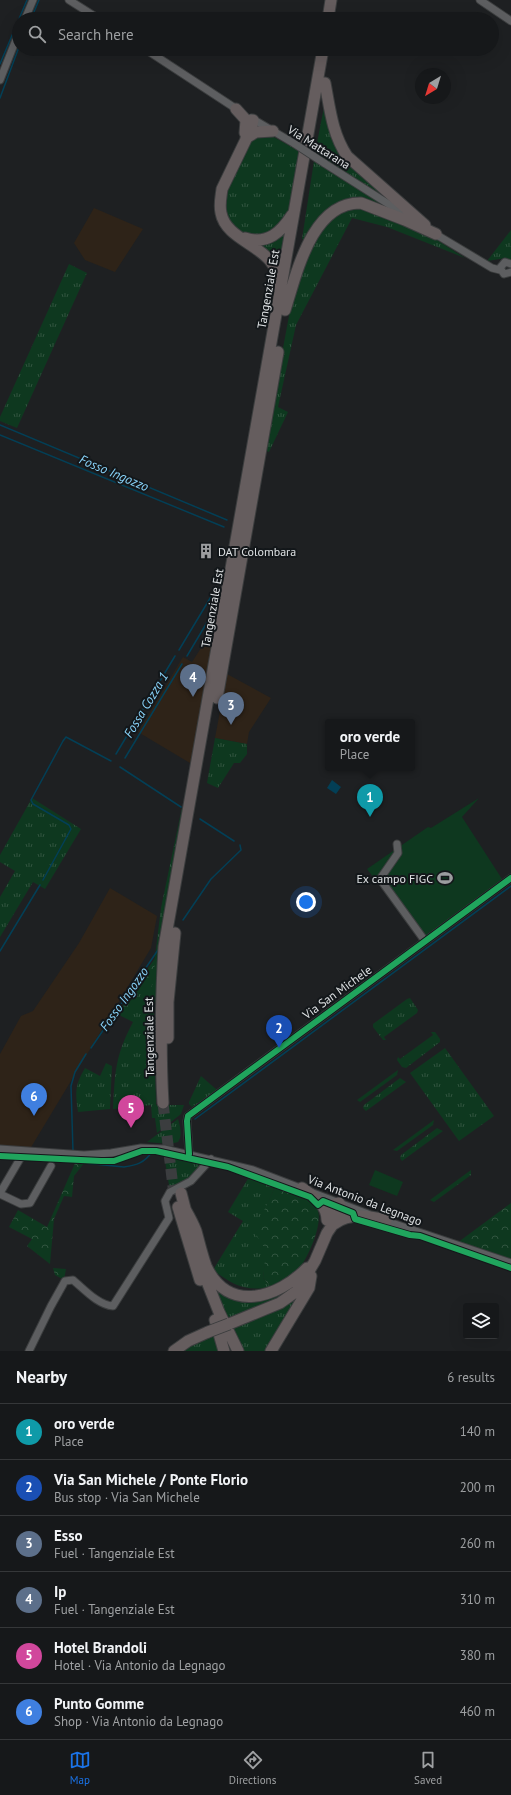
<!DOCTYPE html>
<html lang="en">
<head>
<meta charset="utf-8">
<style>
  :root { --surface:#16181a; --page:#1f2123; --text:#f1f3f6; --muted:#9ea0a2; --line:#353739; --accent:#1a73e8 }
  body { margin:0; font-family:"PT Sans",sans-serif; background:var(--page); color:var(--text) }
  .controls { position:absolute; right:12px; bottom:12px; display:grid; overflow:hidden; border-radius:4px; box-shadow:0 4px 16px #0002 }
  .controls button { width:36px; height:36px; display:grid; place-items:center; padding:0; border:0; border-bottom:1px solid var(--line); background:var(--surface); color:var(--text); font:20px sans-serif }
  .compass { position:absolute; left:415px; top:68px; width:36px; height:36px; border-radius:50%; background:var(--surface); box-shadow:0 4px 16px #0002; rotate:218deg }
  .you { position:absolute; left:306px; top:902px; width:14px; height:14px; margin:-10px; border:3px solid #fff; border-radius:50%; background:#1a73e8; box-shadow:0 0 0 6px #1a73e833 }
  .badge { display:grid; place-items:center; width:26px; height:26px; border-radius:50%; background:var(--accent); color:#fff; font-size:13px; font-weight:700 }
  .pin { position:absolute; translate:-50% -33px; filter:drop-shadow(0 1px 2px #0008) }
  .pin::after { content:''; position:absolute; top:21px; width:14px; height:12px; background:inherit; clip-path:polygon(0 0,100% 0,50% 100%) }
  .popup { position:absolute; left:325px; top:719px; width:90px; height:52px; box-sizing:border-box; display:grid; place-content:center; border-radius:4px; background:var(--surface); filter:drop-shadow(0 1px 3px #0005); font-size:13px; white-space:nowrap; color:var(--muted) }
  .popup b { font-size:15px; color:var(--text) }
  .popup::after { content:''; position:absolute; left:50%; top:100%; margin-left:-8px; border:8px solid transparent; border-top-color:var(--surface) }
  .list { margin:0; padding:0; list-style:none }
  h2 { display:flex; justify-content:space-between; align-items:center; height:52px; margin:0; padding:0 16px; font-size:17px }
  h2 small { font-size:13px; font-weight:400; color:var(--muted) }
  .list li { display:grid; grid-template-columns:26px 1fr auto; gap:12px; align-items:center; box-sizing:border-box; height:56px; padding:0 16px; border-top:1px solid var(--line) }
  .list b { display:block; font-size:15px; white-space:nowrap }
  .list p { margin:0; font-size:13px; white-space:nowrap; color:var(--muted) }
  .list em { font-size:13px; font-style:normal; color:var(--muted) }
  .icon { flex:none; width:22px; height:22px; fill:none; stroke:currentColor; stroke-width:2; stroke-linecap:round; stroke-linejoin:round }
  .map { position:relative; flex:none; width:511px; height:1351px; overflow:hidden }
  .search { position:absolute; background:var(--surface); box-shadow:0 4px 16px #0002; left:12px; right:12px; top:12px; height:44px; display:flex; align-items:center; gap:10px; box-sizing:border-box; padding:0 14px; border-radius:22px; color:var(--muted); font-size:15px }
  .sheet { height:388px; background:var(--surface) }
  nav { display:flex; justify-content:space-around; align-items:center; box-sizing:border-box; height:56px; border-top:1px solid var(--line); background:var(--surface); font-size:11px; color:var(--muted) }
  nav a { display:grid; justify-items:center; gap:2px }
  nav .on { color:var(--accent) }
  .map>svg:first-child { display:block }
</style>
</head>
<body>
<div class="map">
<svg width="511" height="1351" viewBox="0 0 511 1351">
  <defs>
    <pattern id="grass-tufts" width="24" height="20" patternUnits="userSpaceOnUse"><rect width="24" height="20" fill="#0e381f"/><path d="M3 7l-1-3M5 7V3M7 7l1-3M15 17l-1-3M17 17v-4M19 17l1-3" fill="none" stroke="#31543f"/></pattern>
    <pattern id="forest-crowns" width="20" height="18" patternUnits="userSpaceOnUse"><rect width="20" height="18" fill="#0e381f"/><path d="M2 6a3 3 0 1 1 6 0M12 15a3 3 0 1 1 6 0" fill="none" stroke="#31543f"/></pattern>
  </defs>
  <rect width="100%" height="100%" fill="#1e2022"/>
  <path fill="#2e2318" d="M94 208 143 229 115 272 85 260 74 243Z
    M221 617 195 766 138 732 183 657 192 662Z
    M227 674 271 698 249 732 247 744 215 738Z
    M110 888 157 916 151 948 30 1149 0 1146V1054L21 1016 33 1011 79 943Z"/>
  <path fill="url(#grass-tufts)" d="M324 107 328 128 338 151 401 207 315 153Z
    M255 135H270L301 152 289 215 268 236 246 237 231 227 222 204 231 177Z
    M314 161 399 215 354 201 304 240 302 239Z
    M361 208 420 229 465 258 387 227 352 218 296 325 278 407 288 412 269 452 264 450 297 273 328 219 345 210Z
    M511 230V261L506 258 487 261Z
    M286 232 281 268 258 244Z
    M69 264 87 273 17 428 0 421V417Z
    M215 738 247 744V754L240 763H234L218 788 207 783Z
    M32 798 81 829 45 889 33 882 0 937V897L15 871 0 862V855Z
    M182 807 185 808 160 953 154 1014 156 1105H184L181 1114 157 1133 155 1118H152L151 1105 113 1109C115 1072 115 1056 133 1022L117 1014 137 984 151 989 161 908Z
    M410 998 418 1010 417 1013 384 1037 386 1040H383L373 1027V1024L407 999Z
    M431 1032H435L440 1039V1042L406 1068 402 1067 397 1060 398 1057 400 1059 433 1035Z
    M445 1048 494 1116 459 1141 410 1073Z
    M106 1063 112 1066 110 1109 78 1112C75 1092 75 1085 85 1068L100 1076Z
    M398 1070 397 1075 360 1102 357 1100Z
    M201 1076 217 1090 192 1107 189 1104V1102Z
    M400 1078 406 1082 366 1111 363 1108 364 1105Z
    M178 1119C180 1126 183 1135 178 1142L170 1144 147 1142Z
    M434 1120 433 1125 397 1151 393 1150Z
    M437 1128 443 1131 402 1161 400 1158 401 1155Z
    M164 1155 203 1164 191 1179 170 1191Z
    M471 1170V1175L434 1202 430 1200Z
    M249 1177 275 1187 255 1232 267 1250 263 1278 271 1287C245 1292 233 1285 213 1270L243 1221 228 1212Z
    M211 1280 230 1296 298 1283 275 1301 226 1319Z
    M303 1289 266 1351H241L229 1326Z
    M213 1333 221 1351H177Z"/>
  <path fill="url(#forest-crowns)" d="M156 957 151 990 137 984Z
    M76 1161 85 1162 74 1176 72 1197 64 1196 54 1219 50 1264 27 1246 32 1239 9 1227 18 1210 47 1227Z
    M275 1187C288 1192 308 1196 316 1207 326 1219 307 1261 297 1271 289 1279 281 1283 271 1287L263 1278 266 1250 254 1232Z
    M511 1203V1261L457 1243Z
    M53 1268 66 1269 64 1280 55 1275Z"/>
  <path fill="#0e381f" d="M479 798 462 817 502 879 425 941 421 939 367 869 428 827 431 828Z
    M375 1170 403 1182 397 1196 369 1185Z"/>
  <path fill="#033f56" d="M332 780 341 787 336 794 327 788Z"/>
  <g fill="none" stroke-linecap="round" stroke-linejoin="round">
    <path stroke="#033f56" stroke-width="1.5" d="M31 19 39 0
      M0 64 27 0
      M0 98 19 47
      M0 425 227 520
      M0 435 224 527
      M179 650 215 590
      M187 656 215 609
      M116 754 175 656
      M125 758 182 664
      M120 767 181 807
      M200 819 234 841
      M43 880 71 829 69 825 33 804 31 800 63 741 66 737 111 761
      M183 920 211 879 241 850 240 845
      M0 951 40 885
      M91 1048 158 950
      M195 1119 511 886
      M73 1151 71 1086 75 1072 86 1054
      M0 1156 18 1158
      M24 1157 124 1167C137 1165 144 1163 152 1152"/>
    <path stroke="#3b3d3f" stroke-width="11" stroke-dasharray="11 5.5" stroke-linecap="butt" d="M163 1103 174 1195"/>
    <defs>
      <path id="minor" d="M69 0 99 19
        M480 0 511 21
        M25 19 33 0
        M145 49 238 110
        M0 80 19 32
        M251 118 295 144
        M324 163 412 219
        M432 232 492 268 500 270
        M511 264 505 262 500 268 504 274 511 272
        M397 844 398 853 380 879 425 941
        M0 1149 84 1155 111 1153 141 1148 164 1149 253 1170 368 1214
        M189 1154 187 1121 188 1116 511 878
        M0 1193 24 1152
        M0 1194 21 1204 30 1203 51 1166
        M383 1220 511 1263
        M29 1351 51 1306 65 1281 73 1280C84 1289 98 1305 113 1306L169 1218 165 1201 170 1192 191 1181 211 1159"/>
      <path id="highway" d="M328 19 331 0
        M325 83C330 109 332 133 347 156L425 225
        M236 109 246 120 245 133
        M253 120 251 129 222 189C221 197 219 205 221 213 227 245 282 246 278 287
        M246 138 256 132 273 131
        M245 238C268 245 281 232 292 215
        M285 310C297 272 312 202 361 203L405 220 436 234
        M217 698 278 352
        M168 1038V1002L175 933
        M163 1103C160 1050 161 999 164 947L323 49
        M302 1188C313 1196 327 1204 327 1220
        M181 1193 187 1216
        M178 1207 200 1280
        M185 1209C189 1216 193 1223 196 1231 199 1242 202 1255 206 1266 228 1314 278 1298 307 1268
        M334 1224C350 1212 368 1216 386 1220
        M202 1269 219 1312 238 1351
        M215 1320 224 1351
        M229 1324 280 1303 297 1291 315 1261 327 1233 338 1217 341 1208 339 1203 333 1205 327 1217
        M174 1351 188 1341 208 1332
        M271 1351 309 1288 311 1276"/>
    </defs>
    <use href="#minor" stroke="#3b3d3e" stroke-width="9"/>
    <use href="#highway" stroke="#3b3d3e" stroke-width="13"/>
    <use href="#minor" stroke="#5d5e60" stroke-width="7"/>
    <use href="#highway" stroke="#655d5e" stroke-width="11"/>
    <defs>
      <path id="minor-bridge" d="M295 144 324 163"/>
      <path id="highway-bridge" d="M208 1332 229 1324"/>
    </defs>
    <use href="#minor-bridge" stroke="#3b3d3e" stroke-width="9" stroke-linecap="butt"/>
    <use href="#highway-bridge" stroke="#3b3d3e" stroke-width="13" stroke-linecap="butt"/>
    <use href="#minor-bridge" stroke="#5d5e60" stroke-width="7"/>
    <use href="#highway-bridge" stroke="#655d5e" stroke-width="11"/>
    <defs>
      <path id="cycleway" d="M189 1154 187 1121 188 1116 511 878
        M0 1156 101 1161H114L142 1151H156L228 1167 310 1197 318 1205 323 1201 353 1213 355 1219 410 1235 420 1236 511 1268"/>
    </defs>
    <use href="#cycleway" stroke="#13171a" stroke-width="8"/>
    <use href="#cycleway" stroke="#20a55d" stroke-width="6"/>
  </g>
  <defs>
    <symbol id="building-bare" viewBox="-9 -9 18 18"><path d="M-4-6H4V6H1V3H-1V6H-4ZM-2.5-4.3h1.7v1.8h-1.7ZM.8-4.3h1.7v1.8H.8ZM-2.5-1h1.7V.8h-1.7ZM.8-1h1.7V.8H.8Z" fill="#9b9d9f" stroke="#13171a" stroke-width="2.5" paint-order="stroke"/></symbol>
    <symbol id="stadium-bare" viewBox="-9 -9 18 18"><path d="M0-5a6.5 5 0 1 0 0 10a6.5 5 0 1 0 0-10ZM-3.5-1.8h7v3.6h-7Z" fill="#9b9d9f" stroke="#13171a" stroke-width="2.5" paint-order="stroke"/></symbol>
  </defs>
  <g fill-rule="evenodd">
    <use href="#building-bare" x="195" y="540" width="22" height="22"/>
    <use href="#stadium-bare" x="434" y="867" width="22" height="22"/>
  </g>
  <g text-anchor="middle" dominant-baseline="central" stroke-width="4" stroke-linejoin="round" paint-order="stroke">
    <g font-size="12" fill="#dee1e3" stroke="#13171a">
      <text transform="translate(319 147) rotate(32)">Via Mattarana</text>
      <text transform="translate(268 289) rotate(-80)">Tangenziale Est</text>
      <text transform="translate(212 608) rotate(-80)">Tangenziale Est</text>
      <text transform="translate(337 992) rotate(-36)">Via San Michele</text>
      <text transform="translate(149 1037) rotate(-91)">Tangenziale Est</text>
      <text transform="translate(365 1200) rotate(21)">Via Antonio da Legnago</text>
    </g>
    <g font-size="12" fill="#dee1e3" stroke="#13171a" text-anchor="start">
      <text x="218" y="551">DAT Colombara</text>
      <text x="433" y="878" text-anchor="end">Ex campo FIGC</text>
    </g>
    <g font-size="13" font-style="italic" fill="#88d2f8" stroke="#13171a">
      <text transform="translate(114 473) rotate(23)">Fosso Ingozzo</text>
      <text transform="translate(146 705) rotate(-59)">Fossa Cozza 1</text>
      <text transform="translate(124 999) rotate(-55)">Fosso Ingozzo</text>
    </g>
  </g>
</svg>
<div class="controls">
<button><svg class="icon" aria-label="layers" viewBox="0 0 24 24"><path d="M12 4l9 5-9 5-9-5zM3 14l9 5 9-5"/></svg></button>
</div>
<svg class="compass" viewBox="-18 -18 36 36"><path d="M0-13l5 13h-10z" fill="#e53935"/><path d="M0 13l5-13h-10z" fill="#9ea0a2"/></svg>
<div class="you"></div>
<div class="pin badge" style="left:370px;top:817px;background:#0f9aa8">1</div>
<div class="popup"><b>oro verde</b>Place</div>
<div class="pin badge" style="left:279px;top:1048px;background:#1a4fb4">2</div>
<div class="pin badge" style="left:231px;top:725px;background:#5c6f8a">3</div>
<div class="pin badge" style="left:193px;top:697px;background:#5c6f8a">4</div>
<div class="pin badge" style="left:131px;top:1128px;background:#d1479c">5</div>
<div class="pin badge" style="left:34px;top:1116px;background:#3f7fe0">6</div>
<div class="search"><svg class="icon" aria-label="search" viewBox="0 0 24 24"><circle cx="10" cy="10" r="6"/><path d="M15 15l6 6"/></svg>Search here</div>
</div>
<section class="sheet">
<h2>Nearby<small>6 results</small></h2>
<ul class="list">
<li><span class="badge" style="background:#0f9aa8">1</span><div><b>oro verde</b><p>Place</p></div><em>140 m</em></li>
<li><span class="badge" style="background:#1a4fb4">2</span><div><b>Via San Michele / Ponte Florio</b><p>Bus stop · Via San Michele</p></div><em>200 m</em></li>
<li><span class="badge" style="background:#5c6f8a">3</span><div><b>Esso</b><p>Fuel · Tangenziale Est</p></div><em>260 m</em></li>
<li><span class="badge" style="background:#5c6f8a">4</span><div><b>Ip</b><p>Fuel · Tangenziale Est</p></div><em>310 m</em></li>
<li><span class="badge" style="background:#d1479c">5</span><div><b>Hotel Brandoli</b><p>Hotel · Via Antonio da Legnago</p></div><em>380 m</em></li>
<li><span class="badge" style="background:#3f7fe0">6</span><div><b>Punto Gomme</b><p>Shop · Via Antonio da Legnago</p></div><em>460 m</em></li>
</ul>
</section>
<nav>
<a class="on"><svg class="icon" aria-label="map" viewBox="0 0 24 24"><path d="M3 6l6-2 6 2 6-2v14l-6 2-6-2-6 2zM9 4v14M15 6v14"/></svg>Map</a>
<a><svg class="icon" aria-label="directions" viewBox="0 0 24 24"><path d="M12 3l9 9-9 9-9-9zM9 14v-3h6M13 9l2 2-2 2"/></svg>Directions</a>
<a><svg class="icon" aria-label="saved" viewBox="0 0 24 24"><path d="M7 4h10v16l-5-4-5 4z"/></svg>Saved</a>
</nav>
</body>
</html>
